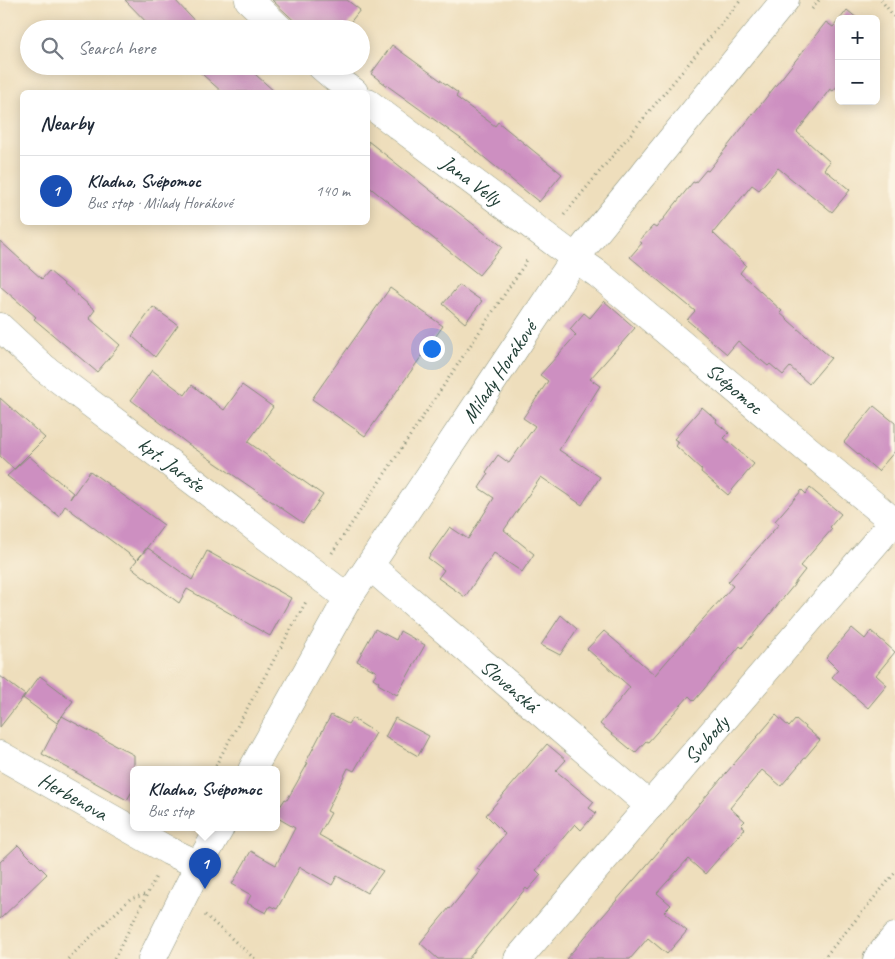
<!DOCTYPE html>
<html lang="en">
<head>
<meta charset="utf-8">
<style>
  :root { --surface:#fff; --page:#f2f2f3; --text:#1f2937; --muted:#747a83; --line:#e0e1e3; --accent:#db2777 }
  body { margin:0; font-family:Caveat,sans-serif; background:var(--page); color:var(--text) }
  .controls { position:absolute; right:15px; top:15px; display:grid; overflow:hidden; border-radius:8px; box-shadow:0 2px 12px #0003 }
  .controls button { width:45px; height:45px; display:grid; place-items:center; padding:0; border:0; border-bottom:1px solid var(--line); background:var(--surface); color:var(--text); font:25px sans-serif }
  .you { position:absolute; left:431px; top:348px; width:18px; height:18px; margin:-12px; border:4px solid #fff; border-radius:50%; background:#1a73e8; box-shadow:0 0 0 8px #1a73e833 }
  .badge { display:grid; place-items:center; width:32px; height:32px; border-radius:50%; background:var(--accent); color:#fff; font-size:16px; font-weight:700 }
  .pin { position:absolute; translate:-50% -41px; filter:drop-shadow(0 1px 2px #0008) }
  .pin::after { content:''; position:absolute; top:26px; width:18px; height:15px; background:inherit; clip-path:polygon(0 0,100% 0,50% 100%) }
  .popup { position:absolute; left:130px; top:766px; width:150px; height:65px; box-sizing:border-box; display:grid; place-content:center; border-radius:8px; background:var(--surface); filter:drop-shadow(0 1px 4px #0005); font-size:16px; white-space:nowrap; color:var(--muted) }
  .popup b { font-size:19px; color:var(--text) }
  .popup::after { content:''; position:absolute; left:50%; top:100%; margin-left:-10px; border:10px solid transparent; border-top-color:var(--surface) }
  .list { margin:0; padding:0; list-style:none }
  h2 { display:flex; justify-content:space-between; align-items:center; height:65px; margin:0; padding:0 20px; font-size:21px }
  h2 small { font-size:16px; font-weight:400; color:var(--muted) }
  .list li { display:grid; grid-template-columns:32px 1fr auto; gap:15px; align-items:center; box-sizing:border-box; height:70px; padding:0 20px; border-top:1px solid var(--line) }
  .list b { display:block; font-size:19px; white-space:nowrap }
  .list p { margin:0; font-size:16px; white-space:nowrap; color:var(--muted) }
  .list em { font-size:16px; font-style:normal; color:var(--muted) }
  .icon { flex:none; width:28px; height:28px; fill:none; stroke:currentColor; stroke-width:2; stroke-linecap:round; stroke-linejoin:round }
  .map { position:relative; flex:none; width:895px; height:959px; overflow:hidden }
  .search { position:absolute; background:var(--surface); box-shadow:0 2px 12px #0003; left:20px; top:20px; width:350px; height:55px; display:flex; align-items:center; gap:12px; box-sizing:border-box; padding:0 18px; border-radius:28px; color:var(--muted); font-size:19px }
  .panel { position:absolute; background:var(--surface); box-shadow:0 2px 12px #0003; left:20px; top:90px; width:350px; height:135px; border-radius:8px }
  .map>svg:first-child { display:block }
</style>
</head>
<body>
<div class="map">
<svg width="895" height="959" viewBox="0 0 895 959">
  <rect width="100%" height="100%" fill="#fcf5e5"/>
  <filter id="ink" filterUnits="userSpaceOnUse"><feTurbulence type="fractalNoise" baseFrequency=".02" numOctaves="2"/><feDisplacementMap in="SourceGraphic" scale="10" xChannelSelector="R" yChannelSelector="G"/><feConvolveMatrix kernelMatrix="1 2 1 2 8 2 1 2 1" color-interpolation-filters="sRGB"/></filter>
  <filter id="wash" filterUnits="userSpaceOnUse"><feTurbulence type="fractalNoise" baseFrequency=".0096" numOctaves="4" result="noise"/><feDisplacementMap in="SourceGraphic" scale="20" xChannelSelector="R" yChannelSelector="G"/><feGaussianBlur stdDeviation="1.12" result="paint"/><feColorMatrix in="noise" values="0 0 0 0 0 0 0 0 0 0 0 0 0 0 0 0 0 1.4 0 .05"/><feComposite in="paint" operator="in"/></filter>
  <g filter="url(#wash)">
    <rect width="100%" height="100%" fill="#eedebc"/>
    <g id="blocks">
      <path fill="#cd8fc1" d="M125 0H175L202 29H153Z
        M272 0H347L360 10 345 29H303Z
        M847 10 858 19H840Z
        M839 20V84L833 91 830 89 797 132 830 162 824 169 850 190 832 212 778 168 759 190 752 185 713 233 746 265 740 273 782 311 780 313 831 358 809 384 790 367 783 375 770 364 768 366 738 341 727 354 687 320 695 311 630 257 642 243 639 241 653 226 656 228 693 182 695 183 706 170 708 171 826 22 833 27Z
        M392 45 458 93 456 97 495 126 498 122 562 174 539 202 464 141 371 74Z
        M193 66H246L275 92H222Z
        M368 141 502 247 479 275 368 186Z
        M0 241 42 279 49 271 95 310 89 318 120 345 97 372 34 319 36 317 0 286Z
        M459 285 482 301 465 323 443 304Z
        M390 288 443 326 365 436 312 399Z
        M604 301 635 328 590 379 600 386 559 450 600 477 582 505 541 477 504 530 534 554 522 572 494 553 465 597 438 578 444 570 428 558 450 527 468 539 494 498 479 488 488 474 486 472 498 455 509 463 535 426 523 418 548 381 540 375 576 335 570 329 584 313 590 318Z
        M153 307 178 325 155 357 132 336Z
        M152 370 185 395 192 385 224 410 242 385 273 407 248 442 323 495 303 523 188 444 131 400Z
        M0 398 45 438 14 469 0 456Z
        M874 406 895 423V451L878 471 844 442Z
        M702 407 717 420 716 422 729 433 724 438 754 464 728 495 701 472 702 470 676 446 679 442 674 439Z
        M29 456 50 474 73 493 70 499 90 471 164 525 138 559 148 548 192 580 207 551 291 598 270 636 187 589 179 603 131 567 137 560 65 506 59 516 7 476Z
        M810 488 841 514 830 527 832 529 800 566 805 570 794 584V585L742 648 740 646 694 701 689 696 648 742 646 741 635 753 600 724 630 687 587 649 604 631 655 675 694 630V629L733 586 728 582 779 524 775 521 802 490 806 494Z
        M561 615 577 629 560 655 541 645Z
        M852 628 865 639 871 631 895 652 876 675 887 685 868 708 832 677 838 670 826 658Z
        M375 629 396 640 400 631 425 645 397 695 378 684 379 682 373 678 377 672 357 661Z
        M0 676 25 695 0 727Z
        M40 676 73 701 57 723 23 698Z
        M331 715 348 724 352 718 376 733 354 771 348 768 327 811 331 813 319 835 383 871 367 893 337 876 332 885 300 867 277 909 270 906 266 913 247 903 251 895 232 884 251 851 276 865 295 828 276 817V813L285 799 287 800 308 763 306 762 319 737Z
        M776 715 789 727 796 719 820 740 781 786 762 770 730 808 745 821 741 825 745 828 705 874 688 859 657 893 671 905 664 912 687 931 667 954 648 938 630 959H566Z
        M62 716 134 755V788L127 800 42 754Z
        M395 718 429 736 418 756 385 737Z
        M547 744 566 760 556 771 594 802 589 808 596 813 581 830 575 824 536 870 541 875 528 890 526 888 468 959H438L420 943 449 908 450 909 480 871 477 869 505 834 486 815Z
        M18 845 47 874 0 919V862Z"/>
    </g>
  </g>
  <g filter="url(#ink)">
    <use href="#blocks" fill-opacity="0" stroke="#868e78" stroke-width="1"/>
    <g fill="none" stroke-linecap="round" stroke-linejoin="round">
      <defs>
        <g id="street">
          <path d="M249 0 280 29"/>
          <path d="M321 66 335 78 354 92"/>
          <path id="s1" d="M368 103 575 258 598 274 894 522"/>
          <path id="s2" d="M0 327 44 368 348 598"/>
          <path id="s3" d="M370 566 650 806"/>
          <path id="s4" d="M0 755 169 851 199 865"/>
          <path id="s5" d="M518 959 895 520"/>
          <path d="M877 959 895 937"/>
        </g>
        <g id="secondary">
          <path id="s6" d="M252 770 348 598 575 258 785 0"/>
          <path d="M152 959 199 865 220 828"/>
        </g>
      </defs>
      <use href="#street" stroke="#868e78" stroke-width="29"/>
      <use href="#secondary" stroke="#868e78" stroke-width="29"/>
      <path stroke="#868e78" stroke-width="3" stroke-dasharray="1 4" stroke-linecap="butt" d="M881 0 895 18
        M812 9 819 0
        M564 215 741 0
        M332 553 528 259
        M213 770 307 600
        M205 915 255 959
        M68 959 130 899 147 894
        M114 959 157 875
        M823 959 895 873"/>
      <use href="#street" stroke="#fff" stroke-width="28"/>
      <use href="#secondary" stroke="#fff" stroke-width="28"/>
    </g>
  </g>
  <g text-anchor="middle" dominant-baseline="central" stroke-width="4" stroke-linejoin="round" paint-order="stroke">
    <g font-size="21" fill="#1f3d34" stroke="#fcf5e5">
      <text stroke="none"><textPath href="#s1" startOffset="129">Jana Velly</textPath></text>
      <text stroke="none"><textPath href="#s6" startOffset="469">Milady Horákové</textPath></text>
      <text stroke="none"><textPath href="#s1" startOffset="465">Svépomoc</textPath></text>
      <text stroke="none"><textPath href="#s2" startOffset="220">kpt. Jaroše</textPath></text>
      <text stroke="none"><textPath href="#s3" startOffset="184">Slovenská</textPath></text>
      <text stroke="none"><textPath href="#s5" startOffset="289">Svobody</textPath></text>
      <text stroke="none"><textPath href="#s4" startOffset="84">Herbenova</textPath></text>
    </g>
  </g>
</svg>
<div class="controls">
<button>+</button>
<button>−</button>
</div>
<div class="you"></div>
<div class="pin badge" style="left:205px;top:889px;background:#1a4fb4">1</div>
<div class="popup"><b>Kladno, Svépomoc</b>Bus stop</div>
<div class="search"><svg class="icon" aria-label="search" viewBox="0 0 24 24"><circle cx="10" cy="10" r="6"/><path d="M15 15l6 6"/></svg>Search here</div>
<section class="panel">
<h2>Nearby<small></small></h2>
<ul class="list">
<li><span class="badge" style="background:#1a4fb4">1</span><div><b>Kladno, Svépomoc</b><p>Bus stop · Milady Horákové</p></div><em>140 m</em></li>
</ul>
</section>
</div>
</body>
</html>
